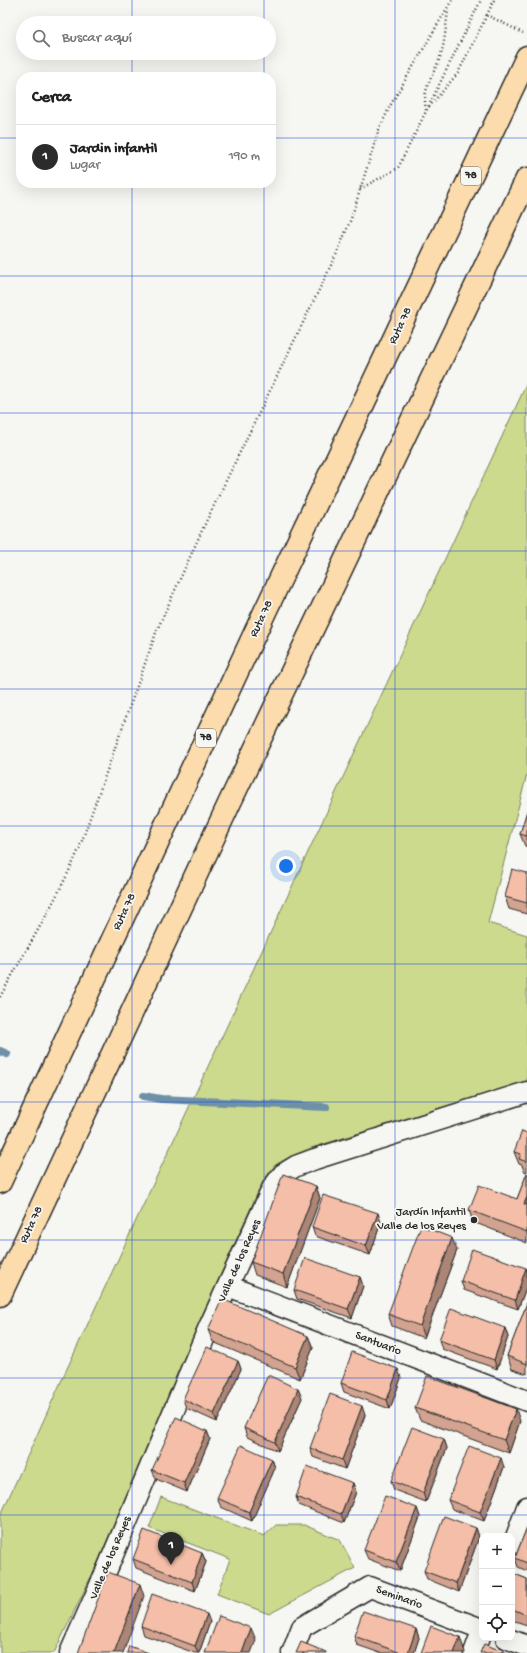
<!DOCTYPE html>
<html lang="es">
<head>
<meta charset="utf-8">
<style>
  :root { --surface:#fff; --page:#f6f6f6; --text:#222; --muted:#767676; --line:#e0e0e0; --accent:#2b2b2b }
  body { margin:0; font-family:"Gochi Hand",sans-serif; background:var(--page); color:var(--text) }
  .controls { position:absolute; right:12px; bottom:12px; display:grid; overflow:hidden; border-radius:8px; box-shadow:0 4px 16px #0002 }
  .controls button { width:36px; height:36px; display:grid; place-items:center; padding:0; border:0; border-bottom:1px solid var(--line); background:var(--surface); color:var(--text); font:20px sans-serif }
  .you { position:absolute; left:286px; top:866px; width:14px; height:14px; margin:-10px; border:3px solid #fff; border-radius:50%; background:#1a73e8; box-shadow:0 0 0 6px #1a73e833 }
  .badge { display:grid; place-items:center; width:26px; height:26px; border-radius:50%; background:var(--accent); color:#fff; font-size:13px; font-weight:700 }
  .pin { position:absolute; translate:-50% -33px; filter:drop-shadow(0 1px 2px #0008) }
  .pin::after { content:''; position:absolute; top:21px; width:14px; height:12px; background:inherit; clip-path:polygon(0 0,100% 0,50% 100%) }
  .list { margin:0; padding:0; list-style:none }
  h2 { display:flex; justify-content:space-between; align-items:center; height:52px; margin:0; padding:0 16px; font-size:17px }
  h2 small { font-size:13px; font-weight:400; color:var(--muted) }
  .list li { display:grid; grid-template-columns:26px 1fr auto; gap:12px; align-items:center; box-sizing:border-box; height:64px; padding:0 16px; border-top:1px solid var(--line) }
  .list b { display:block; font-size:15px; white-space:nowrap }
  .list p { margin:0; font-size:13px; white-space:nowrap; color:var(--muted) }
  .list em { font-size:13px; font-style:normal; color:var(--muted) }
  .icon { flex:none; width:22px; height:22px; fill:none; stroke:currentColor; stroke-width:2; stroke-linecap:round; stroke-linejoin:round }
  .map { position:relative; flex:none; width:527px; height:1653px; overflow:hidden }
  .search { position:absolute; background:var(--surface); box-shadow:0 4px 16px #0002; left:16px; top:16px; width:260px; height:44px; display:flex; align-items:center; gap:10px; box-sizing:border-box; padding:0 14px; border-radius:22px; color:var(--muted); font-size:15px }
  .panel { position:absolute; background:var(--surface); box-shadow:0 4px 16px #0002; left:16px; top:72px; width:260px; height:116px; border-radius:16px }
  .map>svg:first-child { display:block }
</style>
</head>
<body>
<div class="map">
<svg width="527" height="1653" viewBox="0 0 527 1653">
  <rect width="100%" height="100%" fill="#f6f6f2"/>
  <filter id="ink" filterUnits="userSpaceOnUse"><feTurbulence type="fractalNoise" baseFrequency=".025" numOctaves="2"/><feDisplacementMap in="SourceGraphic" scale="8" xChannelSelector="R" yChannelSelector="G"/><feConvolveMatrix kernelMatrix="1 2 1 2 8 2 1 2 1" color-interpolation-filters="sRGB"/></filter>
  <g filter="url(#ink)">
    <path fill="#ccda8d" stroke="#7c825c" d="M527 383V774L488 923 527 935V1081L311 1148 291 1156 275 1165 263 1181 199 1322 98 1562 54 1653H0V1517L64 1375Z
      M161 1497 264 1536 276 1525H304L340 1540 355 1568 269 1614 217 1594 230 1559 149 1528Z"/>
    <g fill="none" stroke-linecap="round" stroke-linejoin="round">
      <path stroke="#6e91a8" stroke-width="8" d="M0 1051 7 1054
        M143 1096 161 1099 326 1107"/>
      <defs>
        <path id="street" d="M228 1286 527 1401
          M512 1548 527 1507
          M506 1638 527 1646
          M70 1653 108 1567 209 1327 273 1187 283 1174 296 1166 315 1159 527 1092
          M292 1653 302 1627 370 1587 482 1629
          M474 1653 482 1631"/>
        <path id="highway" d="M0 1182 262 618 527 57
          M0 1295 230 802 527 179"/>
      </defs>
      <use href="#street" stroke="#2b2b2b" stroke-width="23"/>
      <use href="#highway" stroke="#2b2b2b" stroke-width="25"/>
      <path stroke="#2b2b2b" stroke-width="2.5" stroke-dasharray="1 3" stroke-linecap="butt" d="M494 0 487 15 523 33
        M429 107 458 73 487 15
        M426 110C421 87 436 73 442 51 445 39 446 25 448 11
        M360 189 398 168 481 0
        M0 997C27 948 57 900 79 849L157 630 204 526 337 253 351 219 378 132 390 106 452 0"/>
      <use href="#street" stroke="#f6f6f2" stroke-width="20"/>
      <use href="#highway" stroke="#fcdcac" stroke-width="22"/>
    </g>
    <path fill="#d2a390" stroke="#2b2b2b" d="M527 811V847L525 846 520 834Z
      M527 873V914L509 909 505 897Z
      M527 1133V1172L524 1171 522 1165 519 1164 514 1152Z
      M527 1173V1243L473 1222 469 1210 517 1199Z
      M316 1186 320 1198 287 1287 255 1275 251 1262Z
      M381 1222 370 1255 315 1236 312 1227Z
      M457 1250 424 1338 392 1326 388 1314Z
      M527 1270V1285L518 1309 464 1290 461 1281Z
      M360 1277 363 1286 352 1318 297 1299 294 1290Z
      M527 1303V1374L512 1369 507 1356Z
      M505 1328 508 1337 497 1369 442 1349 439 1340Z
      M208 1330 308 1336 313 1348 300 1379 213 1342Z
      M238 1361 241 1369 217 1422 186 1408 183 1399Z
      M401 1378 390 1409 344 1392 341 1383Z
      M298 1389 302 1398 278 1451 247 1437 244 1428Z
      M415 1408 520 1421 509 1453 420 1420Z
      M365 1415 345 1469 313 1457 310 1448Z
      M207 1431 210 1439 187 1492 156 1479 152 1470Z
      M444 1439 447 1448 426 1502 394 1490 391 1481Z
      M272 1459 275 1468 252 1521 221 1507 217 1498Z
      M504 1467 484 1521 452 1509 448 1500Z
      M353 1483 356 1492 344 1523 299 1505 296 1497Z
      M417 1508 420 1517 400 1571 368 1559 364 1550Z
      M527 1527V1571L518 1567 515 1558Z
      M476 1528 479 1537 459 1592 427 1579 424 1571Z
      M202 1553 206 1562 195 1591 136 1568 133 1559Z
      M512 1573 527 1579V1625L512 1620Z
      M210 1622 199 1653H195L144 1635 141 1626Z
      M416 1629 419 1638 414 1653H380L357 1645 354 1636Z"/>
    <path fill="#ab8576" stroke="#2b2b2b" d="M316 1186 320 1198 287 1287 283 1274Z
      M527 1197V1211L524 1204Z
      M378 1213 381 1222 370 1255 366 1246Z
      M452 1238 457 1250 424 1338 420 1326Z
      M526 1268 527 1270V1285L518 1309 515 1300Z
      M360 1277 363 1286 352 1318 348 1309Z
      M505 1328 508 1337 497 1369 494 1360Z
      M308 1336 313 1348 300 1379 295 1367Z
      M238 1361 241 1369 217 1422 214 1414Z
      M398 1369 401 1378 390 1409 387 1400Z
      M298 1389 302 1398 278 1451 275 1442Z
      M362 1406 365 1415 345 1469 342 1460Z
      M516 1409 520 1421 509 1453 504 1440Z
      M207 1431 210 1439 187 1492 184 1483Z
      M444 1439 447 1448 426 1502 423 1493Z
      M501 1458 504 1467 484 1521 480 1512Z
      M272 1459 275 1468 252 1521 249 1512Z
      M353 1483 356 1492 344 1523 341 1514Z
      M417 1508 420 1517 400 1571 396 1562Z
      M476 1528 479 1537 459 1592 456 1583Z
      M202 1553 206 1562 195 1591 192 1582Z
      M140 1584 144 1596 123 1653H114Z
      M207 1614 210 1622 199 1653H198L195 1646Z
      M251 1628 256 1640 251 1653H242Z
      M416 1629 419 1638 414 1653H408Z
      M460 1637 465 1652V1653H454Z"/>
    <path fill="#f4bea8" stroke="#2b2b2b" d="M527 811V836L520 834Z
      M512 869 527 873V903L505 897Z
      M522 1131 527 1133V1162L519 1159 521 1154 514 1152Z
      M527 1173V1197L524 1204 527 1205V1232L469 1210 479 1185 517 1199Z
      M283 1174 316 1186 283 1274 251 1262Z
      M323 1195 378 1213 366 1246 312 1227Z
      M421 1226 452 1238 420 1326 388 1314Z
      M472 1249 526 1268 515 1300 461 1281Z
      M305 1258 360 1277 348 1309 294 1290Z
      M222 1299 308 1336 295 1367 208 1330Z
      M527 1303V1364L507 1356Z
      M451 1308 505 1328 494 1360 439 1340Z
      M207 1347 238 1361 214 1414 183 1399Z
      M352 1352 398 1369 387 1400 341 1383Z
      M268 1375 298 1389 275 1442 244 1428Z
      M427 1376 516 1409 504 1440 415 1408Z
      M330 1394 362 1406 342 1460 310 1448Z
      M176 1417 207 1431 184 1483 152 1470Z
      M412 1427 444 1439 423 1493 391 1481Z
      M241 1445 272 1459 249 1512 217 1498Z
      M469 1446 501 1458 480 1512 448 1500Z
      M307 1466 353 1483 341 1514 296 1497Z
      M385 1496 417 1508 396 1562 364 1550Z
      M444 1516 476 1528 456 1583 424 1571Z
      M527 1527V1563L515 1558Z
      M144 1530 202 1553 192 1582 133 1559Z
      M108 1572 140 1584 114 1653H78Z
      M512 1573 527 1579V1615L512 1609Z
      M152 1594 207 1614 195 1646 141 1626Z
      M363 1611 416 1629 408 1653H401L354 1636Z
      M219 1616 251 1628 242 1653H205Z
      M431 1626 460 1637 454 1653H421Z
      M301 1642 326 1652V1653H296Z
      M484 1644 507 1653H480Z
      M129 1646 149 1653H127Z"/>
  </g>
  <path fill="none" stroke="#1d4ed8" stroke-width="1" stroke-opacity="0.55" d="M132 0V23M264 0V23M395 0V1653M132 53V77M264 53V77M0 138H21M271 138H527M132 183V1653M264 183V1653M0 276H527M0 413H527M0 551H527M0 689H527M0 826H527M0 964H527M0 1102H527M0 1240H527M0 1378H527M0 1515H527"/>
  <circle fill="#2b2b2b" stroke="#f6f6f2" stroke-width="1.5" cx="474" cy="1220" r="4"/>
  <g text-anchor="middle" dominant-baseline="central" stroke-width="3.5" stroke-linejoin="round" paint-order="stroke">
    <g fill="#f6f6f2" stroke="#686867" stroke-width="1">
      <rect x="461" y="167" width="20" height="18" rx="3"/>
      <rect x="196" y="729" width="20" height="18" rx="3"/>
    </g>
    <g font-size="11" font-weight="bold" fill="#2b2b2b">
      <text x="471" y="176">78</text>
      <text x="206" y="738">78</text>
    </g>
    <g font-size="12" fill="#2b2b2b" stroke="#f6f6f2">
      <text transform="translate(401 326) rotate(-65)">Ruta 78</text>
      <text transform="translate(262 619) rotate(-65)">Ruta 78</text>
      <text transform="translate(125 912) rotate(-65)">Ruta 78</text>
      <text transform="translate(32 1225) rotate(-65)">Ruta 78</text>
      <text transform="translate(240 1261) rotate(-66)">Valle de los Reyes</text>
      <text transform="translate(378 1344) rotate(21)">Santuario</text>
      <text transform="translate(111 1558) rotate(-67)">Valle de los Reyes</text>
      <text transform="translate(399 1598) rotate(20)">Seminario</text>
    </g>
    <g font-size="12" fill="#2b2b2b" stroke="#f6f6f2" text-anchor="end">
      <text x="466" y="1213">Jardín Infantil<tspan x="466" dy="14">Valle de los Reyes</tspan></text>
    </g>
  </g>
</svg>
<div class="controls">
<button>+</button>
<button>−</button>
<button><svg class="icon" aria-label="locate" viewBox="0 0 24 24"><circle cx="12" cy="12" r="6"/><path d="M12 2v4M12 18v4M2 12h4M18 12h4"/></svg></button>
</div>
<div class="you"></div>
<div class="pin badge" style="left:171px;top:1565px">1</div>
<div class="search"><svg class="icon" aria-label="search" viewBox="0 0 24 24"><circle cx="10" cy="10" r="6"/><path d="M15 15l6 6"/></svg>Buscar aquí</div>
<section class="panel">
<h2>Cerca<small></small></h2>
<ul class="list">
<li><span class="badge">1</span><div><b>Jardin infantil</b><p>Lugar</p></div><em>190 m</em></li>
</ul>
</section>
</div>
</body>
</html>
